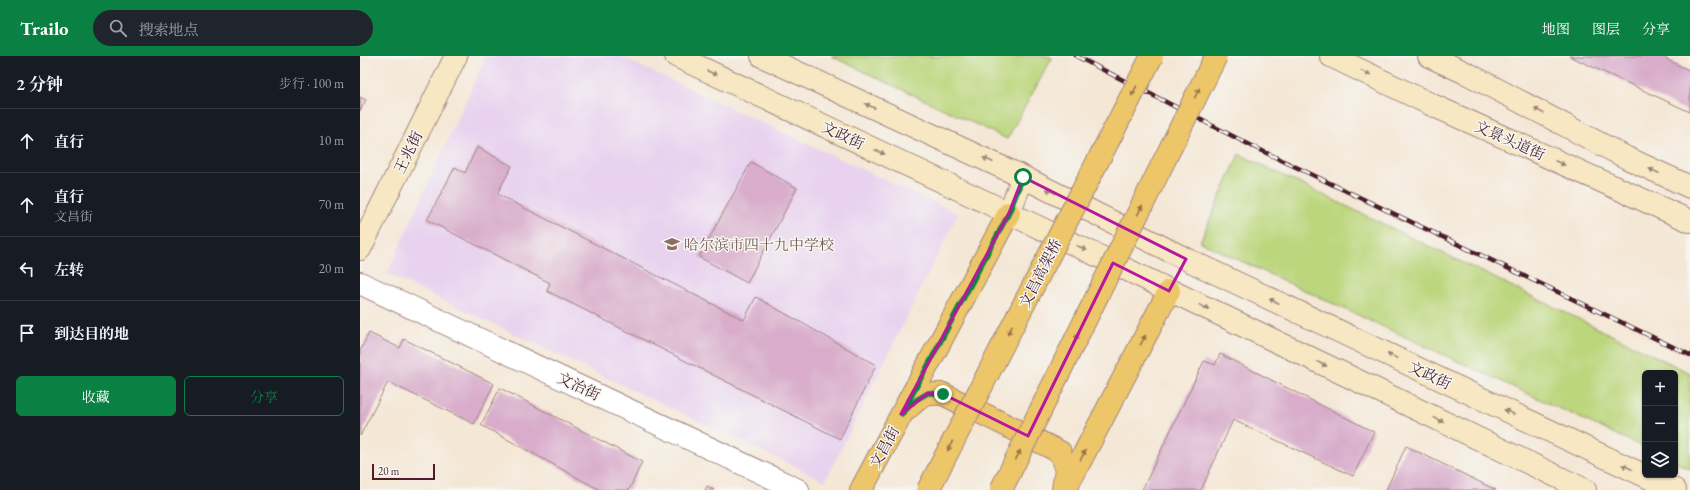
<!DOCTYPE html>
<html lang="zh">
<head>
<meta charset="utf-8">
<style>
  :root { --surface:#171b24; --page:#20242c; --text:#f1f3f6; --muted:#9ea1a6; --line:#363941; --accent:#0b8043 }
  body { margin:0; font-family:"EB Garamond","Noto Serif SC",serif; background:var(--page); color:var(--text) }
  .controls { position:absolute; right:12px; bottom:12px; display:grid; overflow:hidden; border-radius:6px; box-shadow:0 1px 3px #0004 }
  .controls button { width:36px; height:36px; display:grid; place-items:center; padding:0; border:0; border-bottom:1px solid var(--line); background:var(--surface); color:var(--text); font:20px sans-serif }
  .scale { position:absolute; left:12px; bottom:10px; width:63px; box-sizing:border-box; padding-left:4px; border:2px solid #4a1f2b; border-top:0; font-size:11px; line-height:14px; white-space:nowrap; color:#4a1f2b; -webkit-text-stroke:3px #f6f6f2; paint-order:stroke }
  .stop { position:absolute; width:12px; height:12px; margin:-9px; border:3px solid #0b8043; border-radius:50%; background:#fff }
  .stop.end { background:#0b8043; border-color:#fff; box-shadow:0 1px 4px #0008 }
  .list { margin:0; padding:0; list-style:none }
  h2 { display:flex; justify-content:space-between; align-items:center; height:52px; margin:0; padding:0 16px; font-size:17px }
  h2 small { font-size:13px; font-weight:400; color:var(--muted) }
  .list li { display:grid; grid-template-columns:26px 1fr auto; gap:12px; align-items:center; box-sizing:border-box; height:64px; padding:0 16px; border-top:1px solid var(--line) }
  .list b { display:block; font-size:15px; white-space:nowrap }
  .list p { margin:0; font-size:13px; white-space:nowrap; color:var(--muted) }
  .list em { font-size:13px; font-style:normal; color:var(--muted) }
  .actions { display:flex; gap:8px; padding:12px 16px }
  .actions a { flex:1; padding:9px 0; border:1px solid var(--accent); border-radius:6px; text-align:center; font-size:14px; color:var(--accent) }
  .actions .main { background:var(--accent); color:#fff }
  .icon { flex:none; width:22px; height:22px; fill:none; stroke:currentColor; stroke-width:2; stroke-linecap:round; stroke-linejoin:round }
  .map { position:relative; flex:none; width:1330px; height:434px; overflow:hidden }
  header { display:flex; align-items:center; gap:24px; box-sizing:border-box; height:56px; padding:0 20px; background:var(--accent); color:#fff }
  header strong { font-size:19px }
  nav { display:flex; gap:22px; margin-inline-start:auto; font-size:14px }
  .search { width:280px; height:36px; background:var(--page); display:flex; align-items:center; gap:10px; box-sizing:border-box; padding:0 14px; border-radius:22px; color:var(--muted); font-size:15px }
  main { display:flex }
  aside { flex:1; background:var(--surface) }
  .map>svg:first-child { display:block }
</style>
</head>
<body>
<header>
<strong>Trailo</strong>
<div class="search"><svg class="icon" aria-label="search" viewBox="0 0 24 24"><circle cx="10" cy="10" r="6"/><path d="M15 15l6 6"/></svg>搜索地点</div>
<nav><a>地图</a><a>图层</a><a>分享</a></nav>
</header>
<main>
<aside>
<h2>2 分钟<small>步行 · 100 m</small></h2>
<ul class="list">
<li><svg class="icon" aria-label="ahead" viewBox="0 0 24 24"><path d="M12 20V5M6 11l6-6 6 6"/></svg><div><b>直行</b></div><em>10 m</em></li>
<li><svg class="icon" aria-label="ahead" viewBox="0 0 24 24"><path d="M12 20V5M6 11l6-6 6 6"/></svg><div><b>直行</b><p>文昌街</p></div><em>70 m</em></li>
<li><svg class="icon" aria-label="left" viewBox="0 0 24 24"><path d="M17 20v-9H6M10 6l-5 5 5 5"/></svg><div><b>左转</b></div><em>20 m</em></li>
<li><svg class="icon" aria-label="arrive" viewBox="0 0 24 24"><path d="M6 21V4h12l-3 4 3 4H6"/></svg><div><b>到达目的地</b></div></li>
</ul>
<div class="actions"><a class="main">收藏</a><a>分享</a></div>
</aside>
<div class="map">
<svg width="1330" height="434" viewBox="0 0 1330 434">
  <rect width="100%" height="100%" fill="#f6f6f2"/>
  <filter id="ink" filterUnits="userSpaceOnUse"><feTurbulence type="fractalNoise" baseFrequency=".025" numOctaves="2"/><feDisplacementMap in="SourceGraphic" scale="8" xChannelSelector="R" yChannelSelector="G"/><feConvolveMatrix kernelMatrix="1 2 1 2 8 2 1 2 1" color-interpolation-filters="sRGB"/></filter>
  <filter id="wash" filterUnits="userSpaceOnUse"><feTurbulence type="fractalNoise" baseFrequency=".012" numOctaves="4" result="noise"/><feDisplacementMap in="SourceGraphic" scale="16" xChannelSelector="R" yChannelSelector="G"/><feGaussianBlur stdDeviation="0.9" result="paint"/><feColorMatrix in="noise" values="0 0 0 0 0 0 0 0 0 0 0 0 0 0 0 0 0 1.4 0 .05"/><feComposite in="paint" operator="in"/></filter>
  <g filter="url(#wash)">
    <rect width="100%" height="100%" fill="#f4e7d5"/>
    <path fill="#e8d2ef" d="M126 0H259L598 158 465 425 27 218Z"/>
    <path fill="#bbd67b" stroke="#827a53" d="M471 0H689L692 2 647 83Z
      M879 98 1330 317V413L1315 406V317H1285V392L840 186Z"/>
    <g id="blocks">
      <path fill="#d8acca" d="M1209 0H1300L1330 15V56Z
        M0 41 6 44 0 55Z
        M117 91 152 110 137 138 384 264 396 241 516 309 480 383 187 235 190 227 67 164 95 111 105 117Z
        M391 106 437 132 387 227 339 201Z
        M9 277 40 292 44 283 134 328 114 368 28 326 0 380V295Z
        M860 298 1014 376 993 420 873 364 841 434H782L844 305 855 309Z
        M140 332 282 406 269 434H240L121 369Z
        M1046 390 1136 434H1026Z
        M347 430 354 434H345Z"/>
    </g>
  </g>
  <g filter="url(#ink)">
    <use href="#blocks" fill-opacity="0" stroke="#9f8380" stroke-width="1"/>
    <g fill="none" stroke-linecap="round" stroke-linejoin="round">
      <defs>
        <path id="tertiary" d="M0 227 438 434"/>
        <path id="secondary" d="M316 0 649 157 1225 434
          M402 0 663 121 826 203 1315 434
          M971 0 1070 48 1330 165
          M1069 0 1108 18 1267 102 1330 131
          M649 157 663 121
          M0 193 96 0"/>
        <path id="primary" d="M546 354C560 341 563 337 583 338L700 396 706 414 703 433
          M501 434 649 157
          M705 434 809 235"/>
      </defs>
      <use href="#tertiary" stroke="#9f8380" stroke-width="24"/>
      <use href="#secondary" stroke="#9f8380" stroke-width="24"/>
      <use href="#primary" stroke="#9f8380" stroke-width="24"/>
      <use href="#tertiary" stroke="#fff" stroke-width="22"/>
      <use href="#secondary" stroke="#f7e8c3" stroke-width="22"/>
      <use href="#primary" stroke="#ecc669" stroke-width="22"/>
      <defs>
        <path id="rail" d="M716 0 894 91 1330 299"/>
      </defs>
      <use href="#rail" stroke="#4a1f2b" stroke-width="4.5"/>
      <use href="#rail" stroke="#f6f6f2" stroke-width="3" stroke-dasharray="9" stroke-linecap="butt"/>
      <defs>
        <path id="trunk-bridge" d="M568 434 792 0
          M641 434 856 0"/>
      </defs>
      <use href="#trunk-bridge" stroke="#9f8380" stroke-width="24" stroke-linecap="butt"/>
      <use href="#trunk-bridge" stroke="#ecc669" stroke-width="22"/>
    </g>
    <defs><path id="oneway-solid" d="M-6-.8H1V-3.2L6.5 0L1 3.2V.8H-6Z"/></defs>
    <g fill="#a08477">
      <use href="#oneway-solid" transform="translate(352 17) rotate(25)"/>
      <use href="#oneway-solid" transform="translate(1006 17) rotate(26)"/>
      <use href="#oneway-solid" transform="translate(510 50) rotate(-155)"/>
      <use href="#oneway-solid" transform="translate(1179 55) rotate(-152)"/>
      <use href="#oneway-solid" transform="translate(520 96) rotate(25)"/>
      <use href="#oneway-solid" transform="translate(628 104) rotate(-155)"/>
      <use href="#oneway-solid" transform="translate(1200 107) rotate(24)"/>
      <use href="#oneway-solid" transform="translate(1294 115) rotate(-156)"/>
      <use href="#oneway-solid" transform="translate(691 135) rotate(-153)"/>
      <use href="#oneway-solid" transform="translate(722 192) rotate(26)"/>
      <use href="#oneway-solid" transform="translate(914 245) rotate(-155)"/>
      <use href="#oneway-solid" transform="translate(844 251) rotate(26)"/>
      <use href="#oneway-solid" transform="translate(1032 300) rotate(-155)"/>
      <use href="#oneway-solid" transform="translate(962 308) rotate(26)"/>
      <use href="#oneway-solid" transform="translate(1149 356) rotate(-155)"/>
      <use href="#oneway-solid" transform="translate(1079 364) rotate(26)"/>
      <use href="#oneway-solid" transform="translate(1267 411) rotate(-155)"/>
    </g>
    <g fill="#9b724a">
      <use href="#oneway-solid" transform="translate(774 35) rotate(117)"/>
      <use href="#oneway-solid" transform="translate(837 37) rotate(-64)"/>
      <use href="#oneway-solid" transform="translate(780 154) rotate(-64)"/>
      <use href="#oneway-solid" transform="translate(650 274) rotate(117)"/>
      <use href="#oneway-solid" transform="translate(716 283) rotate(-64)"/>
      <use href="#oneway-solid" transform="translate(783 284) rotate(-62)"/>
      <use href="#oneway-solid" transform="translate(590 390) rotate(117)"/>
      <use href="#oneway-solid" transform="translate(658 399) rotate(-64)"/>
      <use href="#oneway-solid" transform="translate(723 399) rotate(-62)"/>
    </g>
  </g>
  <g fill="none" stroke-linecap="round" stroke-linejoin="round" filter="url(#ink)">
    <path stroke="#0b8043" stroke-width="5" d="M583 338 568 337 556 344 542 358 649 157 663 121"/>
  </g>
  <path fill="none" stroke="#b5179e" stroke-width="3" stroke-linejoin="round" d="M663 121 826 203 809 235 753 207 668 380 583 338 568 337 541 358 649 157Z"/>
  <defs>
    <symbol id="school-bare" viewBox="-9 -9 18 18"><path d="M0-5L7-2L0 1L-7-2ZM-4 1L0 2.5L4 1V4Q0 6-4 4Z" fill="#8d6e63" stroke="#f6f6f2" stroke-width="2.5" paint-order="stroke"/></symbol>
  </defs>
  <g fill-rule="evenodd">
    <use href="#school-bare" x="301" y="177" width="22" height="22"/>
  </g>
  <g text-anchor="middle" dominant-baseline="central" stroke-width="3" stroke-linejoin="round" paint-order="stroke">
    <g font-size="15" fill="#4a1f2b" stroke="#f6f6f2">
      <text transform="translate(483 79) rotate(25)">文政街</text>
      <text transform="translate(1150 84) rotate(24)">文景头道街</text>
      <text transform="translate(48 96) rotate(-64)">王兆街</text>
      <text transform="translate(680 217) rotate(-63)">文昌高架桥</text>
      <text transform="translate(1070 319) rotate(25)">文政街</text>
      <text transform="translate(219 330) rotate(25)">文治街</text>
      <text transform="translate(524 391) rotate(-62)">文昌街</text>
    </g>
    <g font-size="15" fill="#785e54" stroke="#f6f6f2" text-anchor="start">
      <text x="324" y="188">哈尔滨市四十九中学校</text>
    </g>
  </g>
</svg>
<div class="controls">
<button>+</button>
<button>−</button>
<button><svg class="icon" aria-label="layers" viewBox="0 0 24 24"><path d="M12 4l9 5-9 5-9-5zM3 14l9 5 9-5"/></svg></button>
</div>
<div class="scale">20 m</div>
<div class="stop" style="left:663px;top:121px"></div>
<div class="stop end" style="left:583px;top:338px"></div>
</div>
</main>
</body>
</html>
